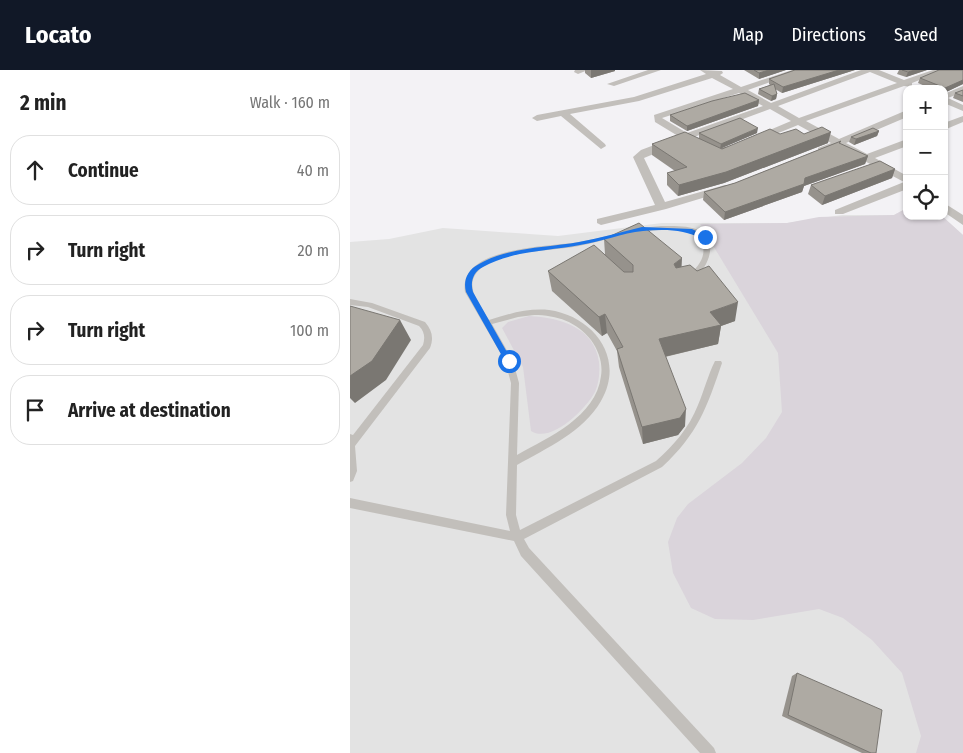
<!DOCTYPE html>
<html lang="en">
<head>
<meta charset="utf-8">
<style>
  :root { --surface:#fff; --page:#f2f2f2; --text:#222; --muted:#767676; --line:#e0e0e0; --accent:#111827 }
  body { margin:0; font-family:"Fira Sans Condensed",sans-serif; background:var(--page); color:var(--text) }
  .controls { position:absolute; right:15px; top:15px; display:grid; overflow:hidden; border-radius:10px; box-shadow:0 1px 4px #0004 }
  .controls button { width:45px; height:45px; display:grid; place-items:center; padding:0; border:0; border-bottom:1px solid var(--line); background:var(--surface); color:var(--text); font:25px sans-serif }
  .stop { position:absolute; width:15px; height:15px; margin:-11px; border:4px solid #1a73e8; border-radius:50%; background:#fff }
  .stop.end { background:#1a73e8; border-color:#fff; box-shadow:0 1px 5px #0008 }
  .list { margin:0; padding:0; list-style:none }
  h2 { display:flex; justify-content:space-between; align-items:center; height:65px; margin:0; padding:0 20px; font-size:21px }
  h2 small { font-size:16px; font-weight:400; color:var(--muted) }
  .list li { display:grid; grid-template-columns:32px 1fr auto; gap:15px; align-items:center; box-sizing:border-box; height:70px; margin:0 10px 10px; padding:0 10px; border:1px solid var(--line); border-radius:20px }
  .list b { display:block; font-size:19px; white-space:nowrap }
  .list em { font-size:16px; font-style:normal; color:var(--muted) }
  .icon { flex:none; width:28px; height:28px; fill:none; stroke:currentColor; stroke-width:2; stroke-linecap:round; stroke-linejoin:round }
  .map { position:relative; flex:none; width:613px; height:683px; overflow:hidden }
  header { display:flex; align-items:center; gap:30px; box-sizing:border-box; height:70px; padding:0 25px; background:var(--accent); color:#fff }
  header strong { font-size:24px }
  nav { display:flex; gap:28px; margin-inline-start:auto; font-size:18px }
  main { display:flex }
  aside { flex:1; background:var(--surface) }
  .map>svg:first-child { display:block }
</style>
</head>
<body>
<header>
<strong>Locato</strong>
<nav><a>Map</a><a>Directions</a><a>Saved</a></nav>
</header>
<main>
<aside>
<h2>2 min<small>Walk · 160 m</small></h2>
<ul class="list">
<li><svg class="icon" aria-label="ahead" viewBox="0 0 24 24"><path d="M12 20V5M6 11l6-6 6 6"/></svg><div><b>Continue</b></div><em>40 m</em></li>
<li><svg class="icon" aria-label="right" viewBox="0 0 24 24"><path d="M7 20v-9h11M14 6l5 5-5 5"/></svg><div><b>Turn right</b></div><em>20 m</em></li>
<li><svg class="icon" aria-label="right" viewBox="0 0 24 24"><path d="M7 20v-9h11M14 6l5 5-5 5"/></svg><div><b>Turn right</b></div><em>100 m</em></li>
<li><svg class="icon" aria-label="arrive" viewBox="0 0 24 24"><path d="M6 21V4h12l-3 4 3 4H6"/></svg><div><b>Arrive at destination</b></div></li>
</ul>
</aside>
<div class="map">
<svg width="613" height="683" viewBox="0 0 613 683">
  <rect width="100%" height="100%" fill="#f3f2f5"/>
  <path fill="#e3e3e3" d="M557 138V146H592L613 165V683H0V172L39 169 93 158 208 166 312 153H437L492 145H544Z"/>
  <path fill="#dad4db" d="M557 138V146H592L613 165V683H566L571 666 552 603 522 570 493 548 469 539 403 550 365 549 341 538 323 503 318 472 327 448 338 434 392 393 416 368 432 342 428 283 350 154 437 153 469 147 544 145Z
    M179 246C211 248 244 257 249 292 250 302 249 313 245 322 236 339 201 374 181 361L173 297 152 258 158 252Z"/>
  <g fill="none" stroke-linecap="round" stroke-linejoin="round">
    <path fill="#c2bfbb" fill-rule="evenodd" d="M311 156C323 156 339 155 350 161 369 172 358 197 345 208H341L339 206C348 196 357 187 352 173 342 143 251 172 229 176 203 181 175 180 150 188 140 192 130 197 125 205 116 220 132 237 139 250 158 244 178 238 199 240 243 246 276 288 251 331 233 362 197 378 167 395L166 445 170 460 306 391C324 375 339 358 348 335 354 321 358 305 365 291H371L372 293C357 337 348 364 312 397L174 469 179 478 364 678 366 683H350L171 486 164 471 0 438V428L160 461 156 445 161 313 155 291 115 222C108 176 200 177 229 172 257 167 283 158 311 156ZM184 245C207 245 227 252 241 270 249 281 253 294 251 306 246 347 199 367 167 385L169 313 163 291 142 254 168 247Z
      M0 229 22 233 75 252C82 260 84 268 80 278L5 376 7 401 3 411 0 412V364L3 365 73 275C75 268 75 262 69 256L18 237 0 235Z"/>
    <path fill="#c2bfbb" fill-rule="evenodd" d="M225 0H238L228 4 224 2Z
      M298 0H311L264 16 257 14Z
      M350 0 372 1 373 3 370 5 391 17 442 0H454L398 20 421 33 511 0H529L554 10 583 0H595L562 13V17L554 16 456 51 489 69 557 40V47L496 73 517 84 557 69V76L525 88 557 106V119L493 144H485V140L554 112 488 77 476 82H468V78L481 73 448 55 409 71H403V67L441 51 420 39 344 67 348 71 346 73 335 71 294 88 315 132 375 115 379 116V120L316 139 251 155 247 153V149L305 135 283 87 291 80 328 66 305 52 304 45 383 19 362 8 289 31 220 44 255 74 256 76 251 79 211 46 187 51 182 48 187 45 284 27 356 4ZM520 2 547 13 449 48 428 36ZM389 23 413 36 337 63 312 48Z
      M613 16V22L598 28 613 35V41L594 33V24Z
      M613 46V52L594 60V53Z
      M594 133 613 145V155L594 142Z"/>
  </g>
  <path fill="#96928c" d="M235 0H265V1L241 8 235 3Z
    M394 0H436L409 9Z
    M445 0H505L432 23 425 19 427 24 426 29 421 31 408 24 409 19 420 15 419 14V9Z
    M549 0H577L556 7 547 4Z
    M613 0V14L594 23V19H582L568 13 570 8Z
    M613 20V32L603 28 605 23Z
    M409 30 408 36 337 61 320 51V45Z
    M529 61 527 66 504 75 499 72 501 67Z
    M349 63H407L371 78 430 64H454L478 73 374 113 328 126 317 115V103L325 101 302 85V74L349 68Z
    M491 71 490 74 518 86 515 94 454 116 452 122 374 150 353 130 354 122 385 113Z
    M545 99 542 108 472 135 458 124 461 115Z
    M254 169 331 197 385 251 371 256 368 274 315 287 335 356 328 365 293 374 269 297 267 281 257 263 252 266 202 221 198 201 255 184Z
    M447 603 526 683H512L432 646 442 606Z"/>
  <path fill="#7a7772" d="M241 0H265V1L241 8Z
    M419 0H436L409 9V3Z
    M489 0H505L432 23 433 17Z
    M565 0H577L556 7 558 2Z
    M613 10V14L594 23 595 18Z
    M427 24 426 29 421 31 422 26Z
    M409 30 408 36 337 61V56Z
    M408 58 407 63 370 79 371 74Z
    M529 61 527 66 504 75 506 69Z
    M481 62 478 73 374 113 328 126 329 115Z
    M518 86 515 94 454 116 452 122 374 150 375 142 455 108Z
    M545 99 542 108 472 135 475 126Z
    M332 188 331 208 324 194Z
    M388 232 385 251 371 256 368 274 309 288V269L360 242Z
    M255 244 257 263 252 266 249 247Z
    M50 250 61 270 36 310 5 333 0 328V306Z
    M336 339 335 356 328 365 293 374 292 357Z"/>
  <path fill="#aeaaa3" stroke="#7a7772" d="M404 0H419L409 3Z
    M445 0H489L433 17 419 9Z
    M552 0H565L558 2Z
    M589 0H613V10L595 18 570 8Z
    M424 14 427 24 422 26 409 19Z
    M613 20V26L605 23Z
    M395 23 409 30 337 56 320 45 362 31Z
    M390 48 408 58 371 74 349 63Z
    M472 57 481 62 376 102 329 115 317 103 337 97 302 74 335 62 372 79 420 59 430 64 446 59 454 64Z
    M523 58 529 61 506 69 501 67Z
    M491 71 489 73 518 86 455 108 454 114 375 142 354 122 385 113Z
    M530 91 545 99 475 126 461 115Z
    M289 153 332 188 324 194 326 198 340 195 347 201 359 196 388 232 360 242 371 255 309 269 336 339 330 348 292 357 267 279 273 277 255 244 249 247 198 201 244 175 274 202H283V195L254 169Z
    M0 236 50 250 22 291 0 306Z
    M447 603 532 640 526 683H521L438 645Z"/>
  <path fill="#1a73e8" d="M292 157 342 159 358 167 352 169C335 159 313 159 293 161 272 163 251 172 230 175 198 181 161 181 133 197 123 202 120 212 123 222L162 291 156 293 116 222C113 211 117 200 129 194 158 177 196 178 229 172 250 168 271 162 292 157Z"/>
</svg>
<div class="controls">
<button>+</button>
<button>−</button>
<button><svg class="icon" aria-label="locate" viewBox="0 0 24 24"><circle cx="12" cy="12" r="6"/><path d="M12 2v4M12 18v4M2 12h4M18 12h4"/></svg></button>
</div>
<div class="stop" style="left:159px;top:291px"></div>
<div class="stop end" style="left:355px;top:167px"></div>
</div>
</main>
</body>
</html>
